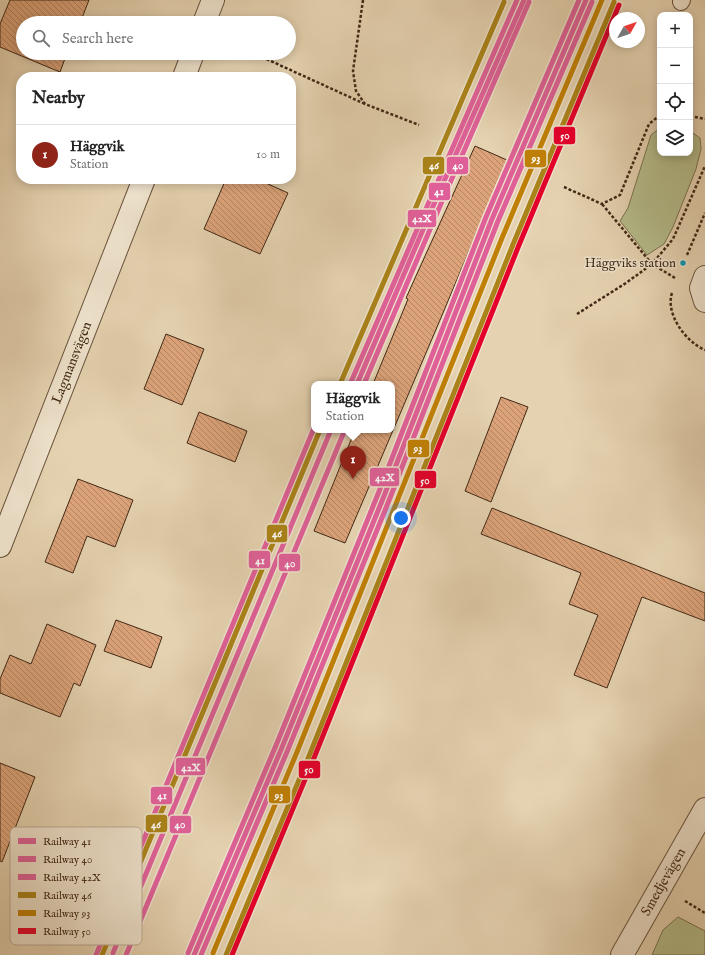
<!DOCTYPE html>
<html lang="en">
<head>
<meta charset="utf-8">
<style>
  :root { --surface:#fff; --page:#f6f6f6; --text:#222; --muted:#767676; --line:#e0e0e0; --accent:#8f2418 }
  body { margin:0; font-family:"IM FELL English",serif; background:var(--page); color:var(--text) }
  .controls { position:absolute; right:12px; top:12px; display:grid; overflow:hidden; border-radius:8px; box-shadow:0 2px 10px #0003 }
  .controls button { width:36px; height:36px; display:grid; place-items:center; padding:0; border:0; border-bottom:1px solid var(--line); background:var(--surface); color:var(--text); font:20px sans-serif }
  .compass { position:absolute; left:609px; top:12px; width:36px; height:36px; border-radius:50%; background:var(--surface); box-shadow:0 2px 10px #0003; rotate:50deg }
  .you { position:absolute; left:401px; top:518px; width:14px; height:14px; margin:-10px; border:3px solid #fff; border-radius:50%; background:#1a73e8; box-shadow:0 0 0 6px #1a73e833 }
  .badge { display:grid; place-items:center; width:26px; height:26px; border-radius:50%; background:var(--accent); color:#fff; font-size:13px; font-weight:700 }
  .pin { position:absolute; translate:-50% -33px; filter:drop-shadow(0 1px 2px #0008) }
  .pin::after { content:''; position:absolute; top:21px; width:14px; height:12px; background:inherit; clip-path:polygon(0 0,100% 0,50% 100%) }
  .popup { position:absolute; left:311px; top:381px; width:84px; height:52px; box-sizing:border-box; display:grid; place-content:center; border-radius:8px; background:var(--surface); filter:drop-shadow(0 1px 3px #0005); font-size:13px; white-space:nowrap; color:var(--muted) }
  .popup b { font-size:15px; color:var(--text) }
  .popup::after { content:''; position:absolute; left:50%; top:100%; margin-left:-8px; border:8px solid transparent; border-top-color:var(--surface) }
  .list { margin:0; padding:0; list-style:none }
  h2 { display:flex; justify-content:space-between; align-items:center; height:52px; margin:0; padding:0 16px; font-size:17px }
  h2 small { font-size:13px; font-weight:400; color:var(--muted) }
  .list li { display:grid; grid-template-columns:26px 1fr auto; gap:12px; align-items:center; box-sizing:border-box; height:60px; padding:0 16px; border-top:1px solid var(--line) }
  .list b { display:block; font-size:15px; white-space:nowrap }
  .list p { margin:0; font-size:13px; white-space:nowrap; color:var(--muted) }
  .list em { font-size:13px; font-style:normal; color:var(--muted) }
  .icon { flex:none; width:22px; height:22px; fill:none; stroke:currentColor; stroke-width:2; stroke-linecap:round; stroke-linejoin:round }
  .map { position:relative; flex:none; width:705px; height:955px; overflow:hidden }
  .search { position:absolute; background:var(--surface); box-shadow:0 2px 10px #0003; left:16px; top:16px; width:280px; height:44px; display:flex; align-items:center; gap:10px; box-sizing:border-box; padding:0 14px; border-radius:22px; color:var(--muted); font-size:15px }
  .panel { position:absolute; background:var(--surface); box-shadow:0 2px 10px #0003; left:16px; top:72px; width:280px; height:112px; border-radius:16px }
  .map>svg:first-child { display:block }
</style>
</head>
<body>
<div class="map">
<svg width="705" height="955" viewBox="0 0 705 955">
  <defs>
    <pattern id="building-back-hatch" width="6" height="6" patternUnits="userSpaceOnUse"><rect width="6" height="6" fill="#dca37a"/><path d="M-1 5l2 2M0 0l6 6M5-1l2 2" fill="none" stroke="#b48563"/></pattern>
  </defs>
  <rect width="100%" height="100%" fill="#e5d2b0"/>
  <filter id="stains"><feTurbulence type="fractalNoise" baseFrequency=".005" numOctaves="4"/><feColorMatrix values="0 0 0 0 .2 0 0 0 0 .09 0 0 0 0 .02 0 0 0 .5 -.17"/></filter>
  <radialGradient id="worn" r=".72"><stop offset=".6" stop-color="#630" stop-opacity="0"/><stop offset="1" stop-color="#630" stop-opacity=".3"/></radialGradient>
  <path fill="#b5bc8b" stroke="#7b7250" d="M660 128V153H690V131L700 138 701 149 696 169 673 227 664 244 647 255 620 221 628 208 651 135Z
    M678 917 705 931V955H652L663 930Z"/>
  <path fill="url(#building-back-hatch)" stroke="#412815" d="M10 0H89L80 23H23V53H67L60 72 0 47V24Z
    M475 146 507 160 443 313 345 543 314 531 355 430H392V384H373L408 299 406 298Z
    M226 179H257L288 193 260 254 204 229Z
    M166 334 204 349 182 405 144 389Z
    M501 397 528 407 491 502 465 491Z
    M199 412 247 431 235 462 187 443Z
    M78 479 133 500 115 547 87 536 73 573 45 562Z
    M492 508 705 593V621L642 597 607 688 574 675 598 615 569 604 581 573 481 534Z
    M116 620 162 637 151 668 104 651Z
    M47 624 96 645 80 686 74 683 60 717 0 693V679L10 655 31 664Z
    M0 763 35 777 2 862 0 861Z"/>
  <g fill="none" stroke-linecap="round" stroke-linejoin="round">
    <defs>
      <path id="service" d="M681 2 682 0"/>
      <g id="minor">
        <path d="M204 23 213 0"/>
        <path d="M184 77 193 53"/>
        <path d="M705 277 701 288 705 301"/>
        <path id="s1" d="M0 546 144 179"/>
        <path id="s2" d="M622 955 705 809"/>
      </g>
    </defs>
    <use href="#service" stroke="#6a523c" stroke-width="18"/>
    <use href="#minor" stroke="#6a523c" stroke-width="24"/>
    <path stroke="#412815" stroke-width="2.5" stroke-dasharray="3 2" stroke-linecap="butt" d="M363 0 353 71 356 91 365 104 419 125
      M262 57 365 104
      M690 116 705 119
      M564 187 602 204 620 195 649 124 660 115
      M687 255 705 213
      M675 278 652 264 673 239 705 166
      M672 293C665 314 686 342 705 350
      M577 314 626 283 652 264 602 204
      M685 901 705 913"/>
    <use href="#service" stroke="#eee2cc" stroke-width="16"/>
    <use href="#minor" stroke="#eee2cc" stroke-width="22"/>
    <defs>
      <path id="rail-1" d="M357 384 437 197 524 0
        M96 955 314 428
        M194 955 283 745 384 496 492 219 586 0"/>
      <path id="rail-2" d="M340 384 504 2
        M102 955 320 430
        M226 955 309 756 514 242 614 2"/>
      <path id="rail-3" d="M364 384 443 199 529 2
        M126 955 344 432
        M201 955 289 747 390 498 498 221 592 2"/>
      <path id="rail-4" d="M351 382 432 195 517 0
        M113 953 331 430
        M188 953 277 743 378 494 486 217 579 0"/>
      <path id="rail-5" d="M213 953 297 752 502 238 602 0"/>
      <path id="rail-6" d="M232 955 314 758 519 245 619 5"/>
    </defs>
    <use href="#rail-1" stroke="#eee2cc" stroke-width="8"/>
    <use href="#rail-2" stroke="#eee2cc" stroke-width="8"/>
    <use href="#rail-3" stroke="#eee2cc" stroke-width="8"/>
    <use href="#rail-4" stroke="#eee2cc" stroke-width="8"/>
    <use href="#rail-5" stroke="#eee2cc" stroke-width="8"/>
    <use href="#rail-6" stroke="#eee2cc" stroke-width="8"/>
    <use href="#rail-1" stroke="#df6098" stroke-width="5"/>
    <use href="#rail-2" stroke="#aa8319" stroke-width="5"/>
    <use href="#rail-3" stroke="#df6098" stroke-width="5"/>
    <use href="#rail-4" stroke="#df6098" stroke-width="5"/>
    <use href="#rail-5" stroke="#c08006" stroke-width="5"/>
    <use href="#rail-6" stroke="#e4002b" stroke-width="5"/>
  </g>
  <circle fill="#0a96b2" stroke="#eee2cc" stroke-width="1.5" cx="683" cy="263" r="3.5"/>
  <g text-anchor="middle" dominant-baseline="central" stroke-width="3" stroke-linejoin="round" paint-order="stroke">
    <g font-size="13" fill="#412815" stroke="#eee2cc" text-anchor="end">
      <text x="676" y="263">Häggviks station</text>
    </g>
    <g font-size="14" fill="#412815" stroke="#eee2cc">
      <text stroke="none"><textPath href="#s1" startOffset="197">Lagmansvägen</textPath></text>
      <text stroke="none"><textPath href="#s2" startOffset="84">Smedjevägen</textPath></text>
    </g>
  </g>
  <rect x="10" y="827" width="132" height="118" rx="6" fill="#eee2cc" stroke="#baaa95" stroke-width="1"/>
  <rect x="18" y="838" width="18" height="6" fill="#df6098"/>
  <rect x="18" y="856" width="18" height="6" fill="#df6098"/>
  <rect x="18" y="874" width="18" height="6" fill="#df6098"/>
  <rect x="18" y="892" width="18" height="6" fill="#aa8319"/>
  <rect x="18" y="910" width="18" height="6" fill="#c08006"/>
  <rect x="18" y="928" width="18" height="6" fill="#e4002b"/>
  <g font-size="11" fill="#412815">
    <text x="43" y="845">Railway 41</text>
    <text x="43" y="863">Railway 40</text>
    <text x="43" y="881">Railway 42X</text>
    <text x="43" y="899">Railway 46</text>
    <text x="43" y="917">Railway 93</text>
    <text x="43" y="935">Railway 50</text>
  </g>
  <g stroke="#eee2cc" stroke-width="1.5">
    <rect x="553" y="126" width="23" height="19" rx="4" fill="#e4002b"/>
    <rect x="524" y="149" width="23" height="19" rx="4" fill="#c08006"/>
    <rect x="446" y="156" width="23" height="19" rx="4" fill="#df6098"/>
    <rect x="422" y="156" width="23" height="19" rx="4" fill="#aa8319"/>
    <rect x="428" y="182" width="23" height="19" rx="4" fill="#df6098"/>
    <rect x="407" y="209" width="30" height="19" rx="4" fill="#df6098"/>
    <rect x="407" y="439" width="23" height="19" rx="4" fill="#c08006"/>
    <rect x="369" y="467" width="31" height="20" rx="4" fill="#df6098"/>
    <rect x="414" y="470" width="23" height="19" rx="4" fill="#e4002b"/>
    <rect x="266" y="524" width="22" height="19" rx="4" fill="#aa8319"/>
    <rect x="248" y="550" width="23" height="19" rx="4" fill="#df6098"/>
    <rect x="278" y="553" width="23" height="19" rx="4" fill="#df6098"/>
    <rect x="175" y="757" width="31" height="19" rx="4" fill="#df6098"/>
    <rect x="298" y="760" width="23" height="19" rx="4" fill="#e4002b"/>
    <rect x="268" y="785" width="23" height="19" rx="4" fill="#c08006"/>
    <rect x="150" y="786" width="23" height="19" rx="4" fill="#df6098"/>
    <rect x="145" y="814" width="23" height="19" rx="4" fill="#aa8319"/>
    <rect x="169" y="815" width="23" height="19" rx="4" fill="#df6098"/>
  </g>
  <g font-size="11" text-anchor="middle" font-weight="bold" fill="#fff">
    <text x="565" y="139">50</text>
    <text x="536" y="162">93</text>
    <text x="458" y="169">40</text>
    <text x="434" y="169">46</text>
    <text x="439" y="195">41</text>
    <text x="422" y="222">42X</text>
    <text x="418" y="452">93</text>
    <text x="385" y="481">42X</text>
    <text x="425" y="484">50</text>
    <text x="277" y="537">46</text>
    <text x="260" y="564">41</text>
    <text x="290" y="567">40</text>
    <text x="191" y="771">42X</text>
    <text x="309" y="773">50</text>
    <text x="279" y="799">93</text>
    <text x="162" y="799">41</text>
    <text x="156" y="828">46</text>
    <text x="180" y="828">40</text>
  </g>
  <rect width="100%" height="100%" filter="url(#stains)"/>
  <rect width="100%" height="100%" fill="url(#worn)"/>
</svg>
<div class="controls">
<button>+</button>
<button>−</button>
<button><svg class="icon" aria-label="locate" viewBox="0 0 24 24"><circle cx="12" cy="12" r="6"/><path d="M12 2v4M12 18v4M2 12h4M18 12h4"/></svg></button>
<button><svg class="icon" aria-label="layers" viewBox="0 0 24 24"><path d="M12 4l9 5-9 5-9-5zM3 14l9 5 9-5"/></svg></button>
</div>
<svg class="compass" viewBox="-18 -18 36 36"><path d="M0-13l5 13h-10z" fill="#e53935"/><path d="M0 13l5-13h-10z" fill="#767676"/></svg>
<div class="you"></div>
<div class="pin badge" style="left:353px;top:479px">1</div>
<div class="popup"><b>Häggvik</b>Station</div>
<div class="search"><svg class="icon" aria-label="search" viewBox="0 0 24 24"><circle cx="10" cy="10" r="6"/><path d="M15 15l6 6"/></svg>Search here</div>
<section class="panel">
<h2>Nearby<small></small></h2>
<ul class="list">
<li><span class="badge">1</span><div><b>Häggvik</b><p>Station</p></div><em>10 m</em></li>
</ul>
</section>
</div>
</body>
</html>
